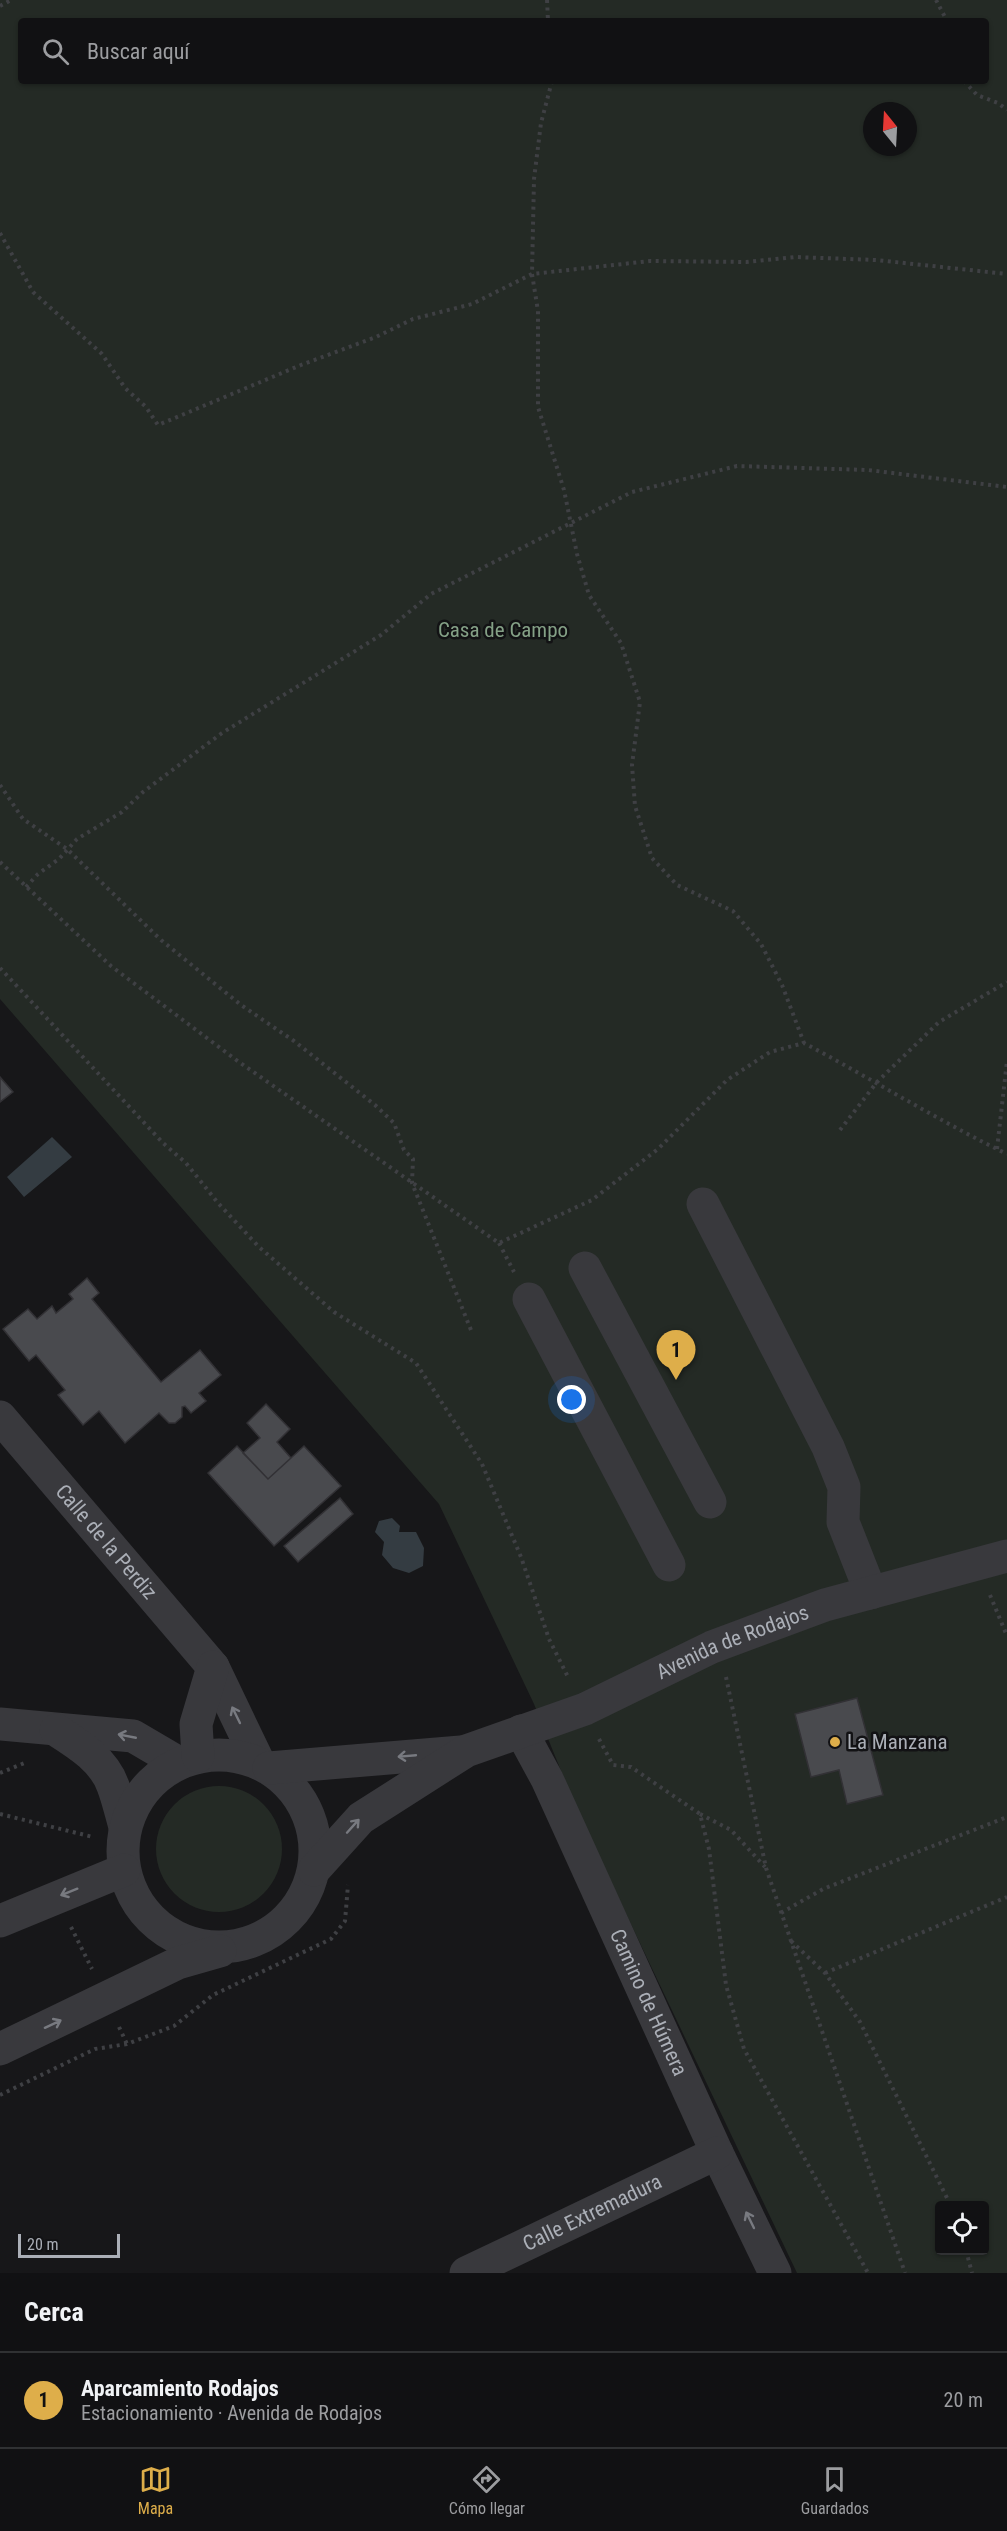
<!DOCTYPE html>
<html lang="es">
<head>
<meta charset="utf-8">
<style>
  :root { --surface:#111113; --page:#1e1f21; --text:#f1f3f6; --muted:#9c9da0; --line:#303133; --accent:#deae4a }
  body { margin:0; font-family:"Roboto Condensed",sans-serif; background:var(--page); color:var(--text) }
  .controls { position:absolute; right:18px; bottom:18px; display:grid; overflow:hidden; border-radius:6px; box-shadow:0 2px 4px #0004 }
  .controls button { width:54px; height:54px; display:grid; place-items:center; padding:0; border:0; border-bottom:2px solid var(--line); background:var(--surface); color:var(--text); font:30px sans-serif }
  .compass { position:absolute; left:863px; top:102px; width:54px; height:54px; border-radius:50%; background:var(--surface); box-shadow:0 2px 4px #0004; rotate:342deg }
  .scale { position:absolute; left:18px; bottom:15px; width:102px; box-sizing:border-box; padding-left:6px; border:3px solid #abafb7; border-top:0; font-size:16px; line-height:21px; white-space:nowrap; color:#abafb7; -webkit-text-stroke:4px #121214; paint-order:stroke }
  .you { position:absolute; left:572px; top:1400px; width:21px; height:21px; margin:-15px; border:4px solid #fff; border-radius:50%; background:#1a73e8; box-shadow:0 0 0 9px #1a73e833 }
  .badge { display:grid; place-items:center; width:39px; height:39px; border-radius:50%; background:var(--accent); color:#111; font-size:20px; font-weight:700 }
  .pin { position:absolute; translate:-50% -50px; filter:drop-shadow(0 2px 3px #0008) }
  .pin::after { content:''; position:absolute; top:32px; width:21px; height:18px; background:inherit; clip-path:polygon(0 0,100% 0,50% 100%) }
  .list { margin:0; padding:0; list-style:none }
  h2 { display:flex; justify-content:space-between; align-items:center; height:78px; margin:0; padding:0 24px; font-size:26px }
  h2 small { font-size:20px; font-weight:400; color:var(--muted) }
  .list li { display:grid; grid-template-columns:39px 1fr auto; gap:18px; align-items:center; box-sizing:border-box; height:96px; padding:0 24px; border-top:2px solid var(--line) }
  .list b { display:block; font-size:22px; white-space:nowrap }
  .list p { margin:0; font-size:20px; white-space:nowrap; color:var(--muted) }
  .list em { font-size:20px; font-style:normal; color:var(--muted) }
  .icon { flex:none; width:33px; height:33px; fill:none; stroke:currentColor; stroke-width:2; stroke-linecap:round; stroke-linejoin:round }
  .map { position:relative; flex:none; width:1007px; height:2273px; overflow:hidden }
  .search { position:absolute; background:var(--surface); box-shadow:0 2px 4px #0004; left:18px; right:18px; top:18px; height:66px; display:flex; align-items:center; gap:15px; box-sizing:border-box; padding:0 21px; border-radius:6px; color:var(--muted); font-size:22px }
  .sheet { height:174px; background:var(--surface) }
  nav { display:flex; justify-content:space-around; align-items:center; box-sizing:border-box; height:84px; border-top:2px solid var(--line); background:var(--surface); font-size:16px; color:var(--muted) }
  nav a { display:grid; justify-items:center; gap:3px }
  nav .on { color:var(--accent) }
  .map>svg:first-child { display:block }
</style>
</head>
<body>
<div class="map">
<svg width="1007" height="2273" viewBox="0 0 1007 2273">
  <rect width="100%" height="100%" fill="#171719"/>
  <path fill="#242a25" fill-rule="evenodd" d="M0 0H1007V2273H797L628 1918 572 1798 534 1704 439 1504 0 999ZM21 21H986V81H21ZM872 111H908V147H872ZM940 2206H984V2250H940Z
    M156 1849a63 63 0 1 1 126 0a63 63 0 1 1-126 0Z"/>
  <path fill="#343c42" d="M52 1137 72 1157 24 1197 7 1177Z
    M392 1518 400 1526 399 1532H416L424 1548 423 1566 409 1573 393 1568 382 1555 384 1542 375 1532 379 1521Z"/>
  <path fill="#494a4e" stroke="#323135" stroke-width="1.5" d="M0 1077 13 1092 0 1102Z
    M87 1278 99 1293 92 1299 161 1382 200 1350 221 1375 199 1393 206 1401 191 1413 185 1406 182 1407V1417L175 1423H169L159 1413 125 1443 99 1411 83 1425 58 1395 65 1390 36 1355 29 1361 3 1329 28 1309 37 1319 52 1306 56 1313 73 1299 69 1294Z
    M266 1404 290 1429 277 1442 291 1458 268 1479 243 1453 260 1438 247 1423Z
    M237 1446 268 1479 304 1446 341 1486 274 1546 208 1473Z
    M340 1498 353 1514 298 1562 284 1546Z
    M857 1698 883 1795 847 1804 839 1770 811 1777 795 1714Z"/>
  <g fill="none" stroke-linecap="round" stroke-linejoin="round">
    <path stroke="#3f4044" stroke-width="4" stroke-dasharray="3 4.5" stroke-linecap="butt" d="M547 0 548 21
      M936 0 947 21
      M0 6 11 0
      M552 81 541 123 534 179 532 274 538 311V407L564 490 577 554 589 595 621 643 640 702 632 765 635 806 652 858 677 885 733 911 761 944 782 985 804 1043
      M964 81 977 95 998 103 1007 110
      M0 233 33 292 102 354 125 388 146 407 158 425 301 365 376 337 413 319 472 304 532 274 650 261 746 262 795 257 876 260 1007 274
      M0 785 23 819 67 849 161 940 241 1005 294 1041 375 1105 394 1123 404 1150 413 1159 412 1183 471 1330
      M0 862 111 966 239 1062 499 1243 592 1200 658 1149 727 1080 770 1052 804 1043C872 1079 937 1120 1007 1154
      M26 887 38 874 59 859 77 839 122 812 143 792 222 733 381 635 431 594 632 492 737 466 868 470 1007 487
      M0 968 163 1143 186 1163 218 1203 259 1247 334 1312 416 1363 482 1464 521 1557 549 1639 569 1679
      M840 1130 877 1082 939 1022 1007 982
      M997 1149 1007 1061
      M499 1243 514 1272
      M990 1595 1007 1636
      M726 1677 766 1868 905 2273
      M599 1739 613 1765 631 1767 700 1814 709 1849 726 1985 744 2049 868 2273
      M0 1773 27 1762
      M0 1814 93 1837
      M700 1814 731 1830 765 1867
      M781 1913 823 1889 1007 1817
      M71 1927 92 1969
      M791 1941 825 1973 860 2022 951 2206
      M825 1973 1007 1897
      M119 2027 127 2044
      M0 2095 95 2049 127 2044 174 2026 213 1995 331 1939 345 1921 348 1885
      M966 2250 972 2273"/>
    <g stroke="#39393d" stroke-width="33">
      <path d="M703 1204 828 1447 844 1487 843 1522 871 1593"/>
      <path d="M585 1268 710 1502"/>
      <path d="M529 1299 669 1565"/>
      <path id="s1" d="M0 1417 213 1667 259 1763"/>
      <path d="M0 1724 133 1736 179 1763"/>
      <path d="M56 1730C78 1744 104 1760 113 1786 118 1799 121 1813 125 1827"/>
      <path id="s2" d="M521 1731 547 1779 717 2153 775 2273"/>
      <circle cx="219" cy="1851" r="96"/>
      <path d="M198 1756 196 1724 213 1667"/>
      <path d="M269 1768 461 1752"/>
      <path id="s3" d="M314 1870 361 1818 466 1751 585 1709 712 1647 825 1605 1007 1556"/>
      <path d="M0 1921 124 1870"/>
      <path d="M0 2049 178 1963 220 1951"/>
      <path id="s4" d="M466 2273 717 2153"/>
    </g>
  </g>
  <defs><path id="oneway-shaft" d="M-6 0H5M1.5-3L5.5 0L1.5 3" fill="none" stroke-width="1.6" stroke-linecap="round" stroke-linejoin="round" transform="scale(1.5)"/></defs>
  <g stroke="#787a80">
    <use href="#oneway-shaft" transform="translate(236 1715) rotate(-116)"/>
    <use href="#oneway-shaft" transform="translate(127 1736) rotate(-169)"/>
    <use href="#oneway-shaft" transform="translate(407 1756) rotate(175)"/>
    <use href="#oneway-shaft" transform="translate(353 1826) rotate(-48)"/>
    <use href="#oneway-shaft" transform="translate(69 1892) rotate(158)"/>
    <use href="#oneway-shaft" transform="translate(53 2024) rotate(-25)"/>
    <use href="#oneway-shaft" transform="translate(750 2220) rotate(-116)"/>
  </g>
  <circle fill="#deae4a" stroke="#121214" stroke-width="2" cx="835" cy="1742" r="6"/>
  <g text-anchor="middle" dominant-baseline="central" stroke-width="5" stroke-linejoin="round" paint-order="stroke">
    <g font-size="21" fill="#84a086" stroke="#121214">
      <text x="503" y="630">Casa de Campo</text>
    </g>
    <g font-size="21" fill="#abafb7" stroke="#121214">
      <text stroke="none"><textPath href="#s1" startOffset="164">Calle de la Perdiz</textPath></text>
      <text stroke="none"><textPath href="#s3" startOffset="483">Avenida de Rodajos</textPath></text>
      <text stroke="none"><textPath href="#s2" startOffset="300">Camino de Húmera</textPath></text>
      <text stroke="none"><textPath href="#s4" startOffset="140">Calle Extremadura</textPath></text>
    </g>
    <g font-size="21" fill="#abafb7" stroke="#121214" text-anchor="start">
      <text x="847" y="1742">La Manzana</text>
    </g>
  </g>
</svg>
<div class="controls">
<button><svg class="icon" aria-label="locate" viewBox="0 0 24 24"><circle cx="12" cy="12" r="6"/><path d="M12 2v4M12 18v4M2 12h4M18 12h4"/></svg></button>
</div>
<svg class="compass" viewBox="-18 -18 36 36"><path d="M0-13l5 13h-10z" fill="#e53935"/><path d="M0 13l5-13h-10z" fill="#9c9da0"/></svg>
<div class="scale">20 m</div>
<div class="you"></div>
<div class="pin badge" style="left:676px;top:1380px">1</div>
<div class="search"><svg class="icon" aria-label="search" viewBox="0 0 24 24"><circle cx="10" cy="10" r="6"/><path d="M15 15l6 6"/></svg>Buscar aquí</div>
</div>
<section class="sheet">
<h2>Cerca<small></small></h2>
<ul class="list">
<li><span class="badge">1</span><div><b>Aparcamiento Rodajos</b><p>Estacionamiento · Avenida de Rodajos</p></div><em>20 m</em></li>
</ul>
</section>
<nav>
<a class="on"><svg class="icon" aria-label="map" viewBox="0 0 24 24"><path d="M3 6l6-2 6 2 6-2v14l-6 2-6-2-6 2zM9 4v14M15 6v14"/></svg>Mapa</a>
<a><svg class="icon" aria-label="directions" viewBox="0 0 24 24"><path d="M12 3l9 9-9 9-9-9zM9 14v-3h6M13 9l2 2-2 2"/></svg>Cómo llegar</a>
<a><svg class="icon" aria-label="saved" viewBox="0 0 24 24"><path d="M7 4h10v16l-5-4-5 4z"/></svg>Guardados</a>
</nav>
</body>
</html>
